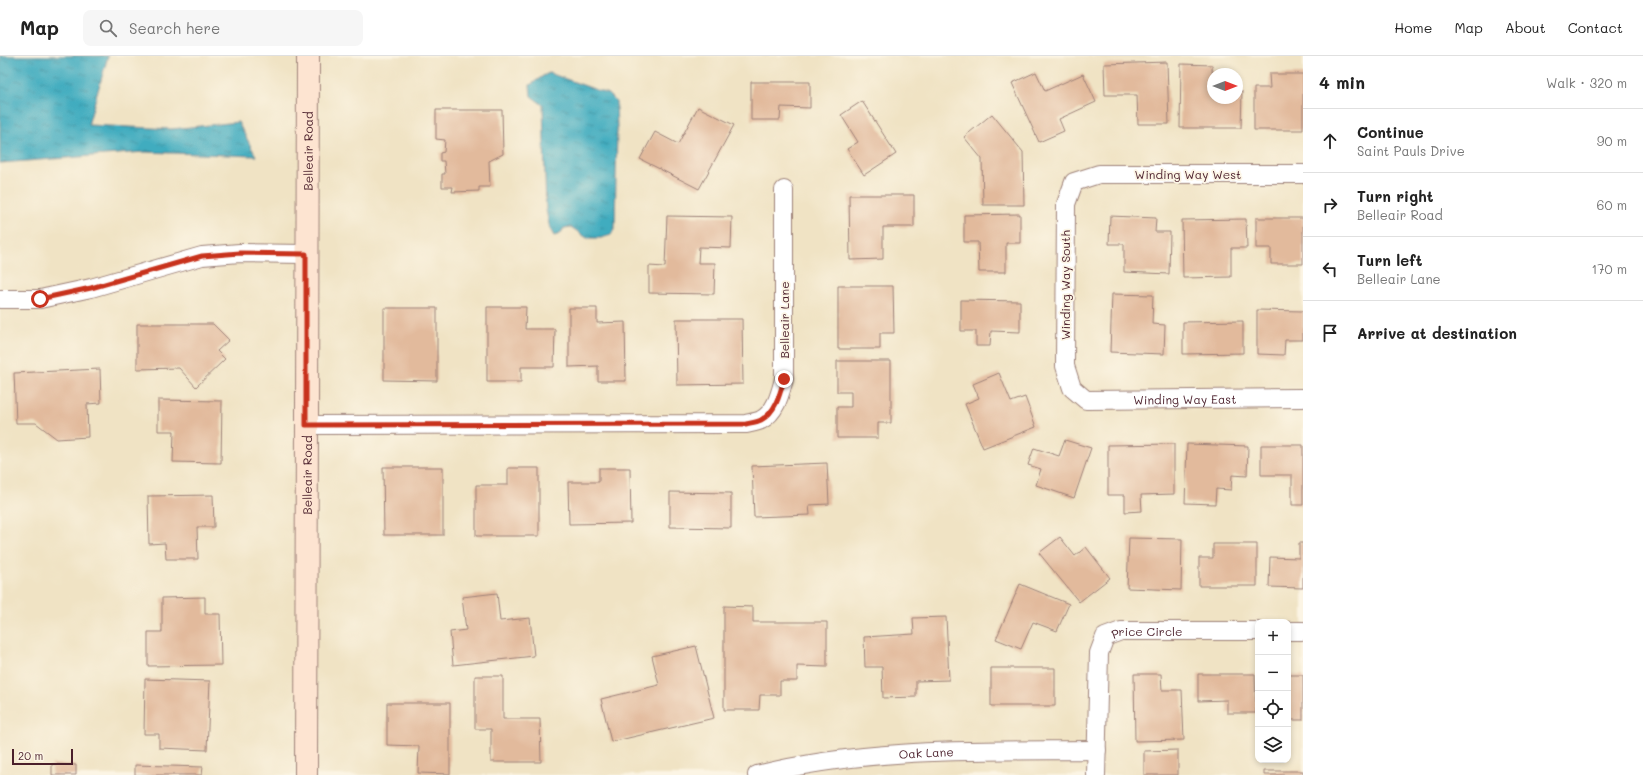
<!DOCTYPE html>
<html lang="en">
<head>
<meta charset="utf-8">
<style>
  :root { --surface:#fff; --page:#f6f6f6; --text:#222; --muted:#767676; --line:#e0e0e0 }
  body { margin:0; font-family:Mali,sans-serif; background:var(--page); color:var(--text) }
  .controls { position:absolute; right:12px; bottom:12px; display:grid; overflow:hidden; border-radius:8px; box-shadow:0 2px 6px #0003 }
  .controls button { width:36px; height:36px; display:grid; place-items:center; padding:0; border:0; border-bottom:1px solid var(--line); background:var(--surface); color:var(--text); font:20px sans-serif }
  .compass { position:absolute; left:1207px; top:12px; width:36px; height:36px; border-radius:50%; background:var(--surface); box-shadow:0 2px 6px #0003; rotate:90deg }
  .scale { position:absolute; left:12px; bottom:10px; width:61px; box-sizing:border-box; padding-left:4px; border:2px solid #4a1f2b; border-top:0; font-size:11px; line-height:14px; white-space:nowrap; color:#4a1f2b; -webkit-text-stroke:3px #fcf5e5; paint-order:stroke }
  .stop { position:absolute; width:12px; height:12px; margin:-9px; border:3px solid #c8321e; border-radius:50%; background:#fff }
  .stop.end { background:#c8321e; border-color:#fff; box-shadow:0 1px 4px #0008 }
  .list { margin:0; padding:0; list-style:none }
  h2 { display:flex; justify-content:space-between; align-items:center; height:52px; margin:0; padding:0 16px; font-size:17px }
  h2 small { font-size:13px; font-weight:400; color:var(--muted) }
  .list li { display:grid; grid-template-columns:26px 1fr auto; gap:12px; align-items:center; box-sizing:border-box; height:64px; padding:0 16px; border-top:1px solid var(--line) }
  .list b { display:block; font-size:15px; white-space:nowrap }
  .list p { margin:0; font-size:13px; white-space:nowrap; color:var(--muted) }
  .list em { font-size:13px; font-style:normal; color:var(--muted) }
  .icon { flex:none; width:22px; height:22px; fill:none; stroke:currentColor; stroke-width:2; stroke-linecap:round; stroke-linejoin:round }
  .map { position:relative; flex:none; width:1303px; height:719px; overflow:hidden }
  header { display:flex; align-items:center; gap:24px; box-sizing:border-box; height:56px; padding:0 20px; background:var(--surface); border-bottom:1px solid var(--line) }
  header strong { font-size:19px }
  nav { display:flex; gap:22px; margin-inline-start:auto; font-size:14px }
  .search { width:280px; height:36px; background:var(--page); display:flex; align-items:center; gap:10px; box-sizing:border-box; padding:0 14px; border-radius:8px; color:var(--muted); font-size:15px }
  main { display:flex }
  aside { flex:1; background:var(--surface) }
  .map>svg:first-child { display:block }
</style>
</head>
<body>
<header>
<strong>Map</strong>
<div class="search"><svg class="icon" aria-label="search" viewBox="0 0 24 24"><circle cx="10" cy="10" r="6"/><path d="M15 15l6 6"/></svg>Search here</div>
<nav><a>Home</a><a>Map</a><a>About</a><a>Contact</a></nav>
</header>
<main>
<div class="map">
<svg width="1303" height="719" viewBox="0 0 1303 719">
  <defs>
    <pattern id="water-ripples" width="26" height="14" patternUnits="userSpaceOnUse"><rect width="26" height="14" fill="#40acbf"/><path d="M2 4q2-2 4 0t4 0M15 11q2-2 4 0t4 0" fill="none" stroke="#388b9b"/></pattern>
  </defs>
  <rect width="100%" height="100%" fill="#fcf5e5"/>
  <filter id="ink" filterUnits="userSpaceOnUse"><feTurbulence type="fractalNoise" baseFrequency=".025" numOctaves="2"/><feDisplacementMap in="SourceGraphic" scale="8" xChannelSelector="R" yChannelSelector="G"/><feConvolveMatrix kernelMatrix="1 2 1 2 8 2 1 2 1" color-interpolation-filters="sRGB"/></filter>
  <filter id="wash" filterUnits="userSpaceOnUse"><feTurbulence type="fractalNoise" baseFrequency=".012" numOctaves="4" result="noise"/><feDisplacementMap in="SourceGraphic" scale="16" xChannelSelector="R" yChannelSelector="G"/><feGaussianBlur stdDeviation="0.9" result="paint"/><feColorMatrix in="noise" values="0 0 0 0 0 0 0 0 0 0 0 0 0 0 0 0 0 1.4 0 .05"/><feComposite in="paint" operator="in"/></filter>
  <g filter="url(#wash)">
    <rect width="100%" height="100%" fill="#f0e3c4"/>
    <path fill="url(#water-ripples)" stroke="#456675" d="M0 0H108L88 69 172 73 238 66 256 100 144 96 0 107Z
      M549 17 608 38 616 46 617 72 615 171 611 179 601 182H587L571 171 564 172 560 178 554 180 550 173 546 154 543 49 531 40 530 29 543 20Z"/>
    <g id="blocks">
      <path fill="#e2ba9c" d="M1167 6 1169 68H1138L1137 39H1105L1104 8Z
        M1181 8 1212 9 1213 42H1237V35H1242L1241 72H1180Z
        M1036 16 1045 35 1083 18 1096 46 1059 63 1064 75 1039 86 1012 27Z
        M1269 18H1303V74H1254V32H1270Z
        M751 26H810V52L781 51 780 64H751Z
        M862 45 896 98 864 119 847 93 858 86 841 59Z
        M698 51 734 69 699 133 640 103 655 76 678 88Z
        M436 54H502L503 98 489 105 490 131H479V135L452 136 453 131H442V118H445L444 105H440V97L444 96 445 84 436 83Z
        M992 58 1023 96 1024 149H983L982 103 964 81Z
        M849 139H914V171H883V203L850 204Z
        M1020 158V187H1006V216H979L978 186H964V159Z
        M667 160 732 161 731 192 699 191 698 207H715L714 238 649 237V210L665 211Z
        M1110 160 1156 162 1155 176H1170L1169 218 1124 216V188H1109Z
        M1256 162H1303V208H1271V192H1256Z
        M1246 163 1247 192H1231V221L1183 222 1182 164Z
        M838 230H893L894 277H880V293H838Z
        M1112 238 1153 239 1152 268 1165 269 1164 298 1110 296Z
        M961 244 1020 245V276L991 275 990 290H976V275H961Z
        M487 251H526L525 273H555L554 311H521V326H487Z
        M384 252H437V325L384 324Z
        M569 252H597V267L625 266 626 325H598V310L569 311Z
        M1257 254 1303 255V284H1285L1284 299 1257 298Z
        M676 263H742L743 328 677 329Z
        M1243 265V297L1183 298V266Z
        M137 268H213L229 284 217 295 225 303 196 331 179 312 137 313Z
        M837 305H891V367H878V382H837V351H851V336H837Z
        M100 313 101 347 87 348 88 381 57 383 36 367H16L14 317Z
        M999 317 1011 346 1025 341 1036 371 983 392 965 348 979 342 973 328Z
        M158 344 222 345 221 407 173 406 174 375H158Z
        M1065 384 1091 392 1074 442 1036 429 1041 413 1028 409 1034 392 1059 400Z
        M1174 388V438L1141 439 1142 455 1125 456V439H1108V389Z
        M1187 388 1248 390 1247 420 1232 419 1231 434 1216 433 1215 448 1185 447Z
        M1261 389H1303V449H1292V419H1261Z
        M827 407 829 448 809 449 810 459 754 461 752 410Z
        M383 411H443V479H384Z
        M508 412H539V480H476V429H508Z
        M599 412H630L631 467 569 468 568 426H599Z
        M670 436 731 437V472L670 471Z
        M213 439 214 471H197L198 503H166L165 487 149 488 148 440Z
        M1060 481 1075 500 1086 491 1110 522 1079 546 1039 497Z
        M1129 482 1182 483 1181 534 1127 532Z
        M1299 487H1303V532L1269 531 1270 501 1299 502Z
        M1213 488H1257V530H1199V502H1213Z
        M1020 528 1069 548 1057 575 1033 566 1021 593 996 583Z
        M497 537 500 565 530 562 534 600 453 609 450 576 466 574 462 541Z
        M205 541V558H220L221 609 148 610V576H162V542Z
        M724 550 753 551V566H827V611L797 610V625H780V639H760L759 654H724Z
        M946 561 949 624 916 625V641L883 642 882 611H865L864 581 914 578 913 562Z
        M696 590 714 662 611 686 601 643 659 629 652 600Z
        M991 612H1055V650H991Z
        M1134 618H1161L1162 634H1182L1184 684 1135 685Z
        M1198 618H1255L1256 657H1227V644L1198 645Z
        M1288 619H1303V664H1288Z
        M475 620H503V663H540L541 706H491V673H475Z
        M145 623 210 625 207 694 159 692V678H144Z
        M387 647H450V718L418 717 419 690 387 689Z
        M1178 694V719H1144V695Z
        M52 708 76 709V719H52Z
        M135 709 203 711 202 719H135Z
        M1264 715H1303V719H1264Z"/>
    </g>
  </g>
  <g filter="url(#ink)">
    <use href="#blocks" fill-opacity="0" stroke="#9d8178" stroke-width="1"/>
    <g fill="none" stroke-linecap="round" stroke-linejoin="round">
      <defs>
        <g id="street">
          <path id="s1" d="M1303 118H1099L1074 126 1066 148 1065 310 1072 332 1086 344 1303 342"/>
          <path d="M0 243H40L91 232 202 200 240 197 306 198"/>
          <path d="M306 369 746 368C750 367 757 366 761 364 776 356 780 338 784 323V134"/>
          <path d="M1288 575H1303"/>
          <path id="s2" d="M757 719C868 691 983 695 1097 694"/>
          <path id="s3" d="M1096 719 1099 597 1105 581 1121 575H1258"/>
        </g>
        <g id="secondary">
          <path id="s4" d="M306 719 308 0"/>
        </g>
      </defs>
      <use href="#street" stroke="#9d8178" stroke-width="20"/>
      <use href="#secondary" stroke="#9d8178" stroke-width="24"/>
      <use href="#street" stroke="#fff" stroke-width="18"/>
      <use href="#secondary" stroke="#fde4d1" stroke-width="22"/>
    </g>
  </g>
  <g fill="none" stroke-linecap="round" stroke-linejoin="round" filter="url(#ink)">
    <path stroke="#c8321e" stroke-width="5" d="M40 243 91 232 202 200 240 197 306 198V369L746 368C750 367 757 366 761 364 776 356 780 338 784 323"/>
  </g>
  <g text-anchor="middle" dominant-baseline="central" stroke-width="3.5" stroke-linejoin="round" paint-order="stroke">
    <g font-size="12" fill="#4a1f2b" stroke="#fcf5e5">
      <text stroke="none"><textPath href="#s4" startOffset="624">Belleair Road</textPath></text>
      <text x="1188" y="118">Winding Way West</text>
      <text transform="translate(1065 229) rotate(-90)">Winding Way South</text>
      <text transform="translate(784 264) rotate(-90)">Belleair Lane</text>
      <text stroke="none"><textPath href="#s1" startOffset="556">Winding Way East</textPath></text>
      <text stroke="none"><textPath href="#s4" startOffset="300">Belleair Road</textPath></text>
      <text stroke="none"><textPath href="#s3" startOffset="182">Price Circle</textPath></text>
      <text stroke="none"><textPath href="#s2" startOffset="171">Oak Lane</textPath></text>
    </g>
  </g>
</svg>
<div class="controls">
<button>+</button>
<button>−</button>
<button><svg class="icon" aria-label="locate" viewBox="0 0 24 24"><circle cx="12" cy="12" r="6"/><path d="M12 2v4M12 18v4M2 12h4M18 12h4"/></svg></button>
<button><svg class="icon" aria-label="layers" viewBox="0 0 24 24"><path d="M12 4l9 5-9 5-9-5zM3 14l9 5 9-5"/></svg></button>
</div>
<svg class="compass" viewBox="-18 -18 36 36"><path d="M0-13l5 13h-10z" fill="#e53935"/><path d="M0 13l5-13h-10z" fill="#767676"/></svg>
<div class="scale">20 m</div>
<div class="stop" style="left:40px;top:243px"></div>
<div class="stop end" style="left:784px;top:323px"></div>
</div>
<aside>
<h2>4 min<small>Walk · 320 m</small></h2>
<ul class="list">
<li><svg class="icon" aria-label="ahead" viewBox="0 0 24 24"><path d="M12 20V5M6 11l6-6 6 6"/></svg><div><b>Continue</b><p>Saint Pauls Drive</p></div><em>90 m</em></li>
<li><svg class="icon" aria-label="right" viewBox="0 0 24 24"><path d="M7 20v-9h11M14 6l5 5-5 5"/></svg><div><b>Turn right</b><p>Belleair Road</p></div><em>60 m</em></li>
<li><svg class="icon" aria-label="left" viewBox="0 0 24 24"><path d="M17 20v-9H6M10 6l-5 5 5 5"/></svg><div><b>Turn left</b><p>Belleair Lane</p></div><em>170 m</em></li>
<li><svg class="icon" aria-label="arrive" viewBox="0 0 24 24"><path d="M6 21V4h12l-3 4 3 4H6"/></svg><div><b>Arrive at destination</b></div></li>
</ul>
</aside>
</main>
</body>
</html>
